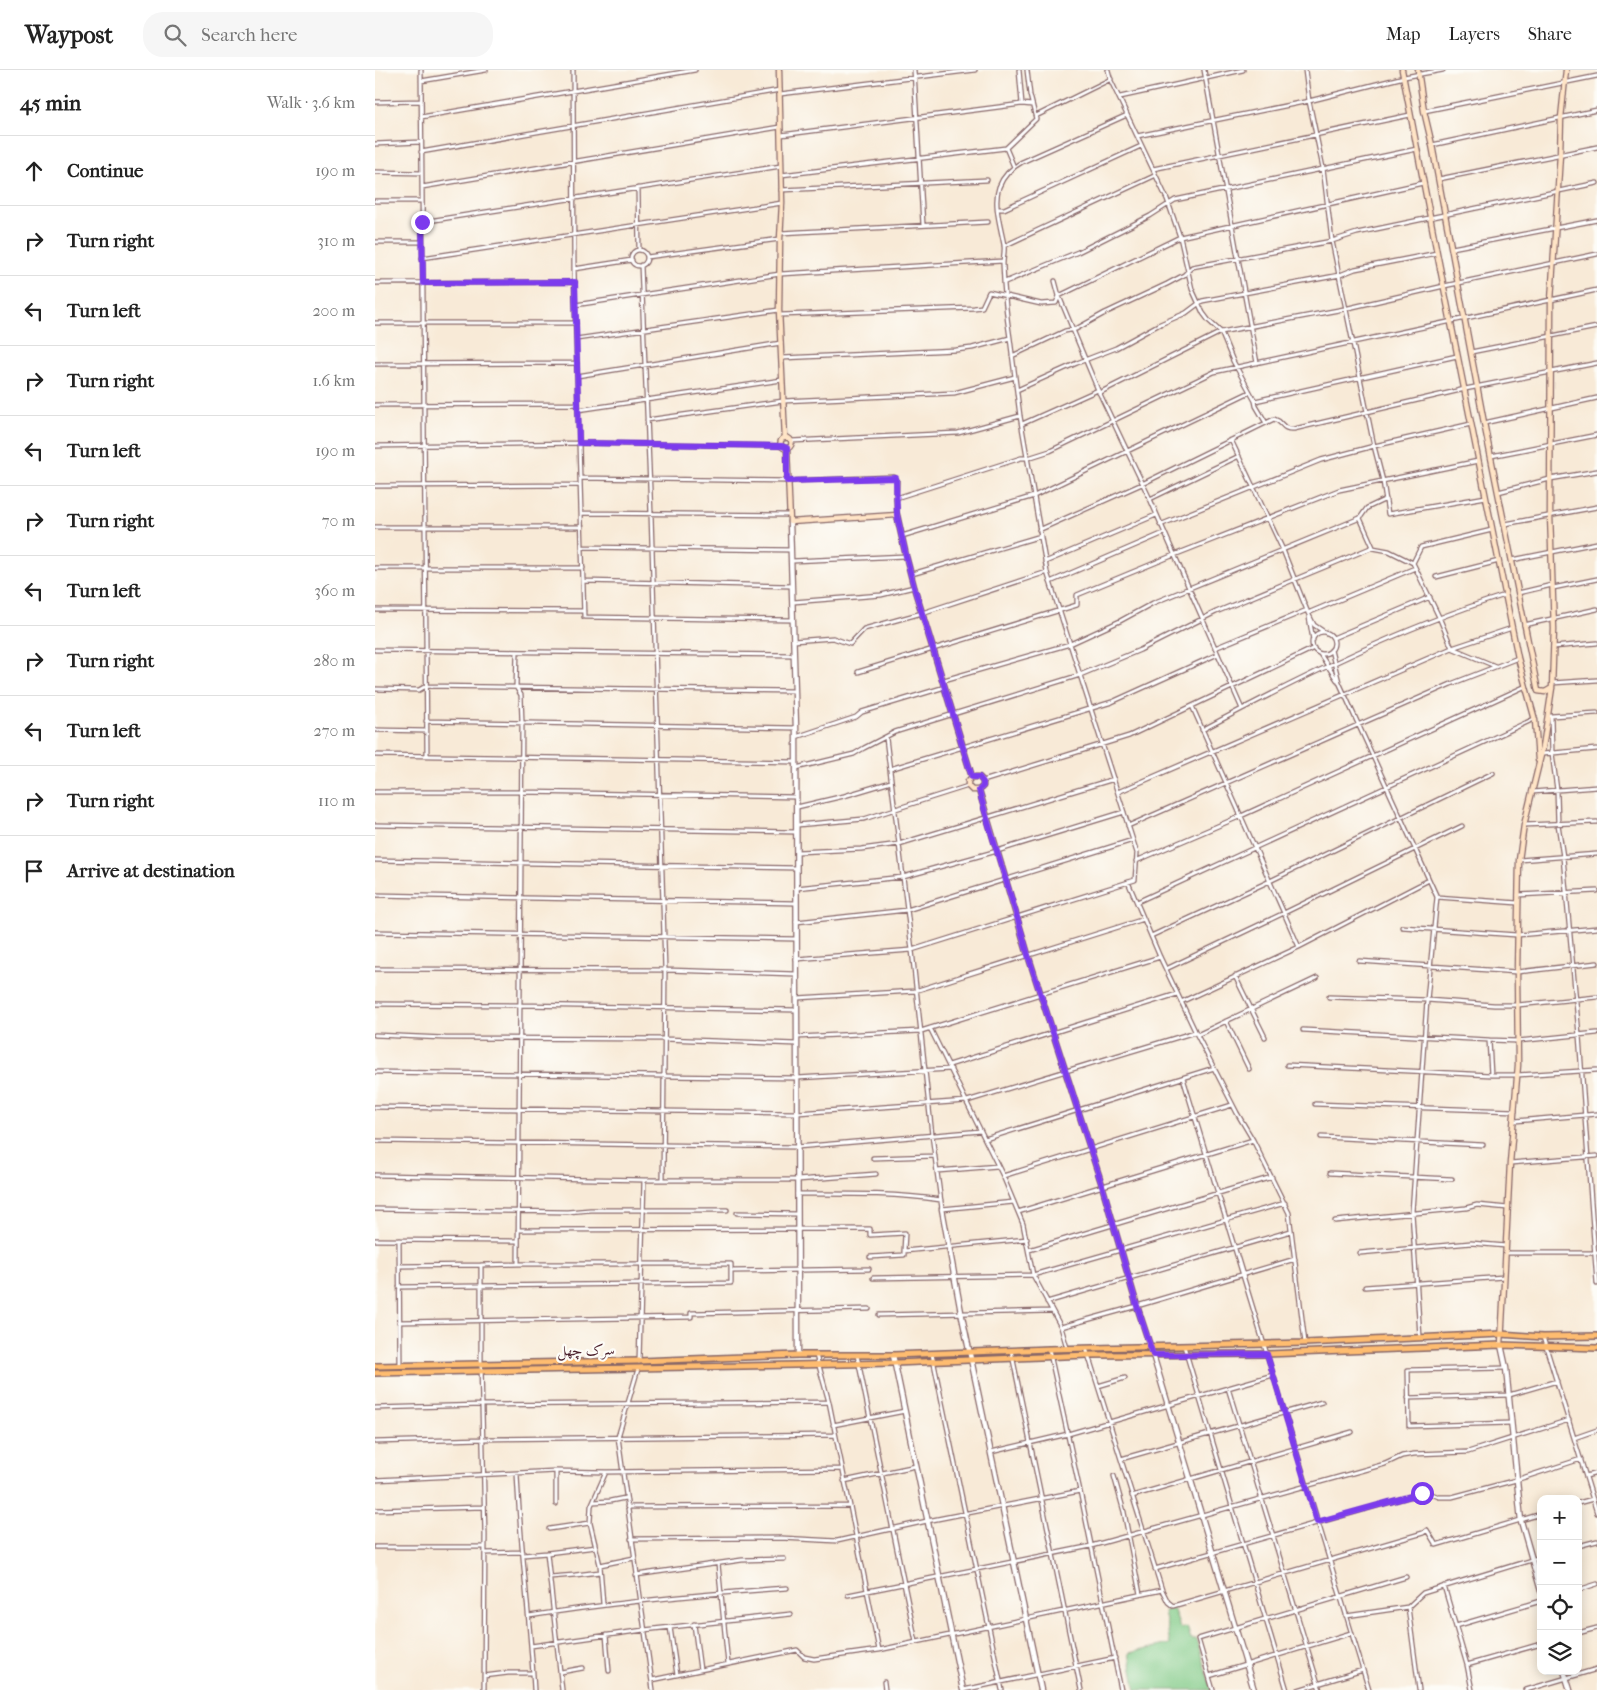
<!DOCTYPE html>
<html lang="en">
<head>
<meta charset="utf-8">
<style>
  :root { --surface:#fff; --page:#f6f6f6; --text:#222; --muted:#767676; --line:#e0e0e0 }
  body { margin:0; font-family:"IM FELL French Canon",Amiri,serif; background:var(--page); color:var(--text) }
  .controls { position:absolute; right:15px; bottom:15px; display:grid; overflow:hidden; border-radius:10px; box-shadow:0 2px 12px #0003 }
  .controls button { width:45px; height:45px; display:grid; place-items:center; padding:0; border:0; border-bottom:1px solid var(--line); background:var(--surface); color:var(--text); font:25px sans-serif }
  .stop { position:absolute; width:15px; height:15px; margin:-11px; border:4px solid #7c3aed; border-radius:50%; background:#fff }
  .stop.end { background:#7c3aed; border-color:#fff; box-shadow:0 1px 5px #0008 }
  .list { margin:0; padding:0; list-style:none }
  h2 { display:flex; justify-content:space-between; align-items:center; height:65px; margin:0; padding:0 20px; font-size:21px }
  h2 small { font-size:16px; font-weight:400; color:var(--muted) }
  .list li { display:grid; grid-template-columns:32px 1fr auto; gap:15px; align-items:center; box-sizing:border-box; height:70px; padding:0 20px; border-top:1px solid var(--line) }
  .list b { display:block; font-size:19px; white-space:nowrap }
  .list em { font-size:16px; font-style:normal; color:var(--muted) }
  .icon { flex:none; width:28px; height:28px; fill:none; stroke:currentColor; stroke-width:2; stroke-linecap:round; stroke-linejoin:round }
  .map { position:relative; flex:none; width:1222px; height:1620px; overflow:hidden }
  header { display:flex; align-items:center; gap:30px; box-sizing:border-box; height:70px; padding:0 25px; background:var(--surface); border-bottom:1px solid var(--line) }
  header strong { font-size:24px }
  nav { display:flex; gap:28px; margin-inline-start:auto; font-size:18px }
  .search { width:350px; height:45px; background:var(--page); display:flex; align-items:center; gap:12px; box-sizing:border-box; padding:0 18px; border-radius:20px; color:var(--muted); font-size:19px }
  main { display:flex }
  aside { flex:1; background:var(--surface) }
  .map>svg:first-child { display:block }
</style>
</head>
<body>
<header>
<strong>Waypost</strong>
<div class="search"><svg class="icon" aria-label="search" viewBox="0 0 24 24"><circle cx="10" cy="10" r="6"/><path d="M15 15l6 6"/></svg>Search here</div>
<nav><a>Map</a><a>Layers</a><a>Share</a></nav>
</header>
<main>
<aside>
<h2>45 min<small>Walk · 3.6 km</small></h2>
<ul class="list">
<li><svg class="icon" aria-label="ahead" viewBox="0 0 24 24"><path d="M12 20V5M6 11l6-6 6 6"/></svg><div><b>Continue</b></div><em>190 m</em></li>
<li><svg class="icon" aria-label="right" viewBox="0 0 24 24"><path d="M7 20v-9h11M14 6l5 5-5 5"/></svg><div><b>Turn right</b></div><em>310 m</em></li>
<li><svg class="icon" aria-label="left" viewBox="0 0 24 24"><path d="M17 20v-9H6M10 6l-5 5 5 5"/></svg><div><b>Turn left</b></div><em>200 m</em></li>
<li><svg class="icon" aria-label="right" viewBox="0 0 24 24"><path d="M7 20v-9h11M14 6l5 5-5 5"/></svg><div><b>Turn right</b></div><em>1.6 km</em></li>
<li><svg class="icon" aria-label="left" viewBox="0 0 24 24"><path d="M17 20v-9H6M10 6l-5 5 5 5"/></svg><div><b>Turn left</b></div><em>190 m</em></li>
<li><svg class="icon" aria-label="right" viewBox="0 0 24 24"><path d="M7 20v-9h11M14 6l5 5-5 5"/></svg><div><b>Turn right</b></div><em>70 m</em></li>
<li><svg class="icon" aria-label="left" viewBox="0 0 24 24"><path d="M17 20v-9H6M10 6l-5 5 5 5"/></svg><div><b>Turn left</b></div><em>360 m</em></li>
<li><svg class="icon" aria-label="right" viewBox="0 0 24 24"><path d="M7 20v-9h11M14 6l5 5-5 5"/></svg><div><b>Turn right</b></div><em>280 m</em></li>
<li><svg class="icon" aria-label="left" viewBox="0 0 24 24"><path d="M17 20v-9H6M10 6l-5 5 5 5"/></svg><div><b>Turn left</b></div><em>270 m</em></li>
<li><svg class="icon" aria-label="right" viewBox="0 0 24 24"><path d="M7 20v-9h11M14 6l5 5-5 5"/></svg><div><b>Turn right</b></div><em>110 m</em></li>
<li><svg class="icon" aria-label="arrive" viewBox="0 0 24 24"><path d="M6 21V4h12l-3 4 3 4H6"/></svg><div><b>Arrive at destination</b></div></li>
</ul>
</aside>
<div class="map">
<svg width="1222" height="1620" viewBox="0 0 1222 1620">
  <rect width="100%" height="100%" fill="#fdfcf7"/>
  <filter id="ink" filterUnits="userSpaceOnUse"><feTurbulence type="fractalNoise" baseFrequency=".02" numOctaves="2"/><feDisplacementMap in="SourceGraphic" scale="10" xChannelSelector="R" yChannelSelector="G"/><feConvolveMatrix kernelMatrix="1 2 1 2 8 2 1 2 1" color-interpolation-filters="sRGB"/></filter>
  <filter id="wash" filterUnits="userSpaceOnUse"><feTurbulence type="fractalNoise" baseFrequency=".0096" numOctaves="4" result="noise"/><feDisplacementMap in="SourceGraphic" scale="20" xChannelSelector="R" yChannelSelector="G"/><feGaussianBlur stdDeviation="1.12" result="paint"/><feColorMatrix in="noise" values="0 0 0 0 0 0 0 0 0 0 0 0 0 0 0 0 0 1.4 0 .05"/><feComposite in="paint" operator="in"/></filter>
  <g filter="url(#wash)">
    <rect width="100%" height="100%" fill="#f8ead7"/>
    <path fill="#81ca87" stroke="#667459" d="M798 1538 805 1558 812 1557 816 1569H821L837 1620H761L754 1583 795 1574 789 1541Z"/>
  </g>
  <g filter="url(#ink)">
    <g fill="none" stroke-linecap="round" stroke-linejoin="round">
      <defs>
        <path id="minor" d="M46 0 52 686
          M198 0 199 199 209 547 418 550
          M539 0 548 155
          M644 0 647 34 657 35
          M733 0 736 11 792 129 805 167 817 219 828 243 834 251 846 262 858 291 880 331 881 336 891 353
          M829 0 882 293
          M46 11 111 0
          M405 24 600 0
          M745 27 868 0
          M0 32 46 31
          M1049 41 1222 6
          M661 46 736 9
          M46 47 320 0
          M406 65 647 34
          M762 66 934 31 1029 7 1068 0
          M0 74 46 72
          M1057 75 1222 40
          M631 78 639 97
          M46 82 405 20
          M778 99 1035 45
          M0 102 47 103
          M406 105 631 78 661 49 655 25 652 0
          M1064 109 1222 77
          M47 117 405 57
          M263 118 264 180
          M406 120 612 110
          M0 131H47
          M623 139H629L766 76
          M47 152 406 96
          M405 163 613 152
          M0 172H47
          M629 176 779 106
          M1077 178 1222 150
          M256 188a8 8 0 1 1 16 0a8 8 0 1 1-16 0Z
          M272 187 405 169
          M47 188 407 133
          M266 195 276 444 290 900 288 1110
          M199 199 257 190
          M680 211 684 226 723 320 775 429 867 639
          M630 212 703 182 775 146 800 130 1042 79
          M0 213 200 212
          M200 235 405 204 628 191
          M405 245 599 238 607 237 614 222 666 234 681 233 684 226 805 167 1048 113
          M0 253H201
          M201 269 404 240
          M1096 282 1222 257
          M637 286 690 261 701 259 730 243 792 214 809 205 817 197 957 171 982 163 1222 113
          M407 288 581 280 597 278 635 268C631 243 629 219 628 194 628 188 630 181 629 175 626 158 618 134 624 117 628 106 638 97 647 92L752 45
          M0 294 202 293
          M202 306 406 273
          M642 320 702 293 741 278 783 255 811 243 827 231 965 205 980 199 1062 183
          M724 323 846 262 969 239 1069 216 1222 184
          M880 331 1082 286
          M0 335 203 334
          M203 340 407 310
          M272 350 408 331 579 323 640 307
          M1109 353 1222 328
          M647 354 723 320
          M1096 354 999 376 1008 411 1013 444 1111 427
          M856 370 908 480 933 543 939 555 951 563
          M416 371 583 363 645 346
          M0 376 204 373 407 376
          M1116 386 1222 365
          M205 408 412 411 519 407 522 410 521 428 522 445
          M0 416 205 415
          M1123 422 1175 409 1222 401
          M521 428 646 388H653L675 381 839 302 1222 220
          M775 429 864 386
          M206 443 414 445
          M1130 454 1222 437
          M785 455 946 390 999 376 957 171 948 98 934 31 930 0
          M0 457H207
          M664 460 767 414 899 349C909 352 906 360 919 359L1090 319 1222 293
          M527 466 659 426 875 322
          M207 477 416 480
          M998 478 1014 481 1038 493 1064 547 1077 578 1120 596
          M1137 490 1222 473
          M417 491 531 486
          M670 492 781 445
          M1038 493 1046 477 1117 460
          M0 498H208
          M537 504 666 466
          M1061 507 1124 491
          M208 511 417 516
          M675 512 789 463
          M1178 518 1222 509
          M1143 523 1177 515
          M418 532 506 525 539 517
          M0 540 209 541
          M933 543 1040 498
          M934 547 938 570
          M1149 555 1222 539
          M937 573a11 11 0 1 1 22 0a11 11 0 1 1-22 0Z
          M958 568 1055 527
          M418 571 458 568 475 574 489 559 547 543 672 502
          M1178 577 1222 573
          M840 578 932 540
          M0 580 418 585
          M956 580 964 612 1062 827 1052 930 1037 1142 1045 1267
          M945 584 962 610
          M483 602 702 535V525L799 485 964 420 1103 391
          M569 610 695 574 745 551 778 533 985 448
          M1177 613 1222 610
          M0 619 44 620 51 616 419 621
          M817 636 924 877
          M1176 646 1222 643
          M1173 647 1176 646 1177 683 1182 720 1183 754 1188 787 1204 965 1222 1214
          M51 651 421 658
          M0 660 51 661
          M827 660C925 608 1025 558 1130 525
          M421 667 481 647 487 642 570 617
          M511 668 537 880 557 1065 567 1139 639 1132
          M1167 684 1222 679
          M0 685 421 692
          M421 698 479 684 489 678 520 662 705 605 765 580 841 542 998 477 985 448 992 438 1011 429
          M515 699 737 632 843 584
          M608 711 754 666 939 578
          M0 722H147L421 727
          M743 722 1077 578 1137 558
          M1157 722 1222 717
          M422 737 469 726 516 712
          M0 755 421 762
          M422 755 489 749 593 716
          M1149 755 1222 752
          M753 756 1076 614 1143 588
          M422 782 486 779 524 774 739 709
          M0 790 421 798
          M1144 790 1222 784
          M761 791 866 746 1151 616
          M753 812 785 887 822 965 862 1043 878 1070 914 1143 930 1273
          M421 818 528 807 622 781 749 742
          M0 825 421 833
          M1143 825 1222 821
          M1062 827 1143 833
          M762 832 1159 649
          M421 852 532 840 758 770
          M1027 857 1142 865 1222 858
          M0 862 421 869
          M776 866 895 811 1118 703
          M421 889 537 880 760 810 762 783 672 502 645 346 635 268
          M984 891 1142 902 1222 893
          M0 899 290 900 421 904
          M791 899 909 843 1087 756
          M860 906 890 967
          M954 927 1052 930 1119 935H1143L1222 927
          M422 928 540 921 769 849
          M806 932 924 877 1054 810
          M0 934 145 935 422 940
          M851 951 874 999
          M555 958 628 1106 648 1154 658 1205 686 1257 692 1278
          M928 960 1114 970
          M1222 963 1143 971 1114 970 1116 1005H1142L1222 1000
          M0 965 70 968 289 969 422 974
          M822 965 942 908
          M422 967 546 961 785 887
          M574 995 802 924
          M912 995 1116 1005
          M0 1002 422 1008 576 999
          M808 1008 994 1620
          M940 1034 1140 1041
          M0 1037 422 1043 592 1031 820 962
          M1140 1051 1222 1044
          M946 1067 1108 1075
          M610 1069 839 998
          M0 1071 422 1077 606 1061
          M498 1088 560 1086
          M1135 1093 1222 1086
          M562 1101 623 1096
          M955 1103 1077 1109
          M0 1105 269 1110H422L501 1104
          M628 1106 857 1035
          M422 1124C470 1124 518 1123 566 1130
          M0 1139 192 1142 215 1140H352
          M643 1142 878 1070
          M362 1143 422 1144
          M960 1151 1091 1138 1102 1135 1133 1138
          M143 1160 495 1159V1165L530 1163 529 1181 652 1169
          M0 1170 143 1171
          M24 1170 25 1296
          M654 1180 897 1107
          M985 1183 1096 1173 1131 1176
          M1131 1183H1222
          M495 1187 529 1185V1181
          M143 1194H356V1201L494 1199
          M24 1196 106 1195
          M498 1208 658 1205 910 1133
          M24 1217 356 1213V1201
          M990 1217 1129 1207
          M672 1232 916 1161
          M504 1245 677 1241
          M24 1252 316 1247V1243L494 1239
          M686 1257 762 1236 920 1189
          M1168 1267 1222 1443
          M809 1276 912 1620
          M711 1278 787 1520 793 1532 798 1536 1048 1463 1052 1460 1061 1475 1166 1444
          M674 1279 705 1421 746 1620
          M636 1280 706 1620
          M557 1284 627 1620
          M441 1285 454 1332 504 1580
          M482 1285 541 1572
          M264 1292 269 1110
          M1131 1298 1033 1300 1034 1356 1136 1353
          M263 1299 243 1367 278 1620
          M723 1316 750 1308
          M853 1318 945 1620
          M1033 1328 1134 1325 1182 1311
          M0 1338 107 1335 454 1332
          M458 1355 530 1341
          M1199 1368 1222 1360
          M0 1372 108 1369 460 1365
          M616 1382 693 1364 898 1305
          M746 1389 947 1332
          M181 1401V1434
          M142 1403C145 1475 155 1547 159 1620
          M739 1406 749 1442 765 1524
          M1211 1406 1222 1403
          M0 1410 181 1401 231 1402 467 1399
          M469 1411 541 1396
          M757 1426 977 1362
          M218 1432 235 1431 250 1428
          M1203 1433 1218 1429
          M252 1437 474 1436
          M0 1440 109 1437
          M174 1459 215 1453
          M256 1469 406 1468 462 1471 552 1451 705 1421
          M1203 1476 1222 1471
          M0 1477H110
          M110 1483 148 1482
          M148 1485 172 1483
          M343 1494 353 1594
          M225 1495 259 1488
          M780 1499 1047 1423H1054L1064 1427H1077L1141 1410 1206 1389
          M261 1505 367 1490 409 1489
          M175 1507 200 1505 225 1502
          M1069 1516 1092 1595 1097 1620
          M1203 1520 1222 1514
          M473 1525 716 1476 1010 1394 1027 1386 1039 1384 1093 1382 1194 1350
          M228 1534 225 1495 215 1453 216 1436 231 1402
          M1033 1537 1044 1620
          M154 1546C240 1532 326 1524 412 1518
          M971 1546 1033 1537 1048 1523 1166 1487
          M319 1554 325 1600
          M1081 1556 1166 1531
          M295 1557 302 1605
          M1203 1563 1222 1558
          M231 1565 234 1601
          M156 1576 269 1560 416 1544
          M1092 1595 1166 1574
          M186 1602 208 1598
          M109 1606 133 1603H158
          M834 1606 976 1563
          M277 1610 422 1580 429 1587 439 1589 504 1580 787 1520
          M509 1612 510 1620
          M109 1620 110 1465 106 1294V1195L143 1194 147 652 146 625 141 617 142 582
          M187 1620 172 1483 221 1477
          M588 1620 740 1588
          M838 1620 823 1569 1031 1507
          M923 1620 988 1600
          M1151 1620 1222 1599"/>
        <path id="tertiary" d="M415 452 421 658 423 1285
          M567 1139 586 1242 666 1620
          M1126 1275 1131 1298 1146 1451 1166 1521
          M518 1285 588 1620
          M778 1285 879 1620
          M1189 1601 1195 1620"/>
        <path id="secondary" d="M404 0 407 133 405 169 404 240 410 368
          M1027 0 1062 183 1143 588 1160 650 1163 690
          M1043 0 1049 41 1057 75 1109 353 1163 621 1170 622 1177 618
          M405.5 373a5.5 5.5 0 1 1 11 0a5.5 5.5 0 1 1-11 0Z
          M412 378 415 452 522 445 531 486 539 517 597 707
          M597 707 593 711V716L597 720H604
          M597 707H604L608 711V716L604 720
          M604 720 653 885 727 1115 762 1236 778 1285
          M1126 1275 1135 1093 1143 995 1142 902 1144 790 1149 755 1168 677 1177 618 1179 559 1175 445 1176 231 1185 84 1186 48 1191 0"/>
        <path id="primary" d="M0 1296 264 1291 423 1285H518L674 1279 930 1273 1126 1264 1168 1267 1222 1266
          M0 1303 520 1293 713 1285 892 1284 1126 1275 1222 1278"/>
      </defs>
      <use href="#minor" stroke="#876667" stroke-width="5.5"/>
      <use href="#tertiary" stroke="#876667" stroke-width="7"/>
      <use href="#secondary" stroke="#876667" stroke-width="7"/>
      <use href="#primary" stroke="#876667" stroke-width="8"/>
      <use href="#minor" stroke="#fff" stroke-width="3"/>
      <use href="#tertiary" stroke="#fff" stroke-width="4.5"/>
      <use href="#secondary" stroke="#ffe4c6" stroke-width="4.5"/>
      <use href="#primary" stroke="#febc70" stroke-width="5"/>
    </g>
  </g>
  <g fill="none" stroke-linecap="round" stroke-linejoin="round" filter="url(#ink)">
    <path stroke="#7c3aed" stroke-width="6" d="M47 152 48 213 200 212 204 373 407 376 412 378V411L521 408 522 445 531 486 539 517 597 707H604L608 712V716L604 720C619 776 638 830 653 885L727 1115 762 1236 778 1285 892 1284 942 1452 1047 1423"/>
  </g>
  <g text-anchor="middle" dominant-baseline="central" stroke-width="4.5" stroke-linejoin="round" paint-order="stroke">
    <g font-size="15" fill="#4a1f2b" stroke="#fdfcf7">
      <text transform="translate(211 1280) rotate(-1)">سرک چهل</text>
    </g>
  </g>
</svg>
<div class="controls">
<button>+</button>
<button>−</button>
<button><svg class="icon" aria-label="locate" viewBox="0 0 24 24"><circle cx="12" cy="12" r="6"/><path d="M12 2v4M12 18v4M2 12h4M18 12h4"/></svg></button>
<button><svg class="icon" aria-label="layers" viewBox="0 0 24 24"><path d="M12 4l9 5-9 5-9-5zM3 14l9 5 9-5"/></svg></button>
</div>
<div class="stop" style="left:1047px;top:1423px"></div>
<div class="stop end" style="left:47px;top:152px"></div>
</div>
</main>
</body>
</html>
